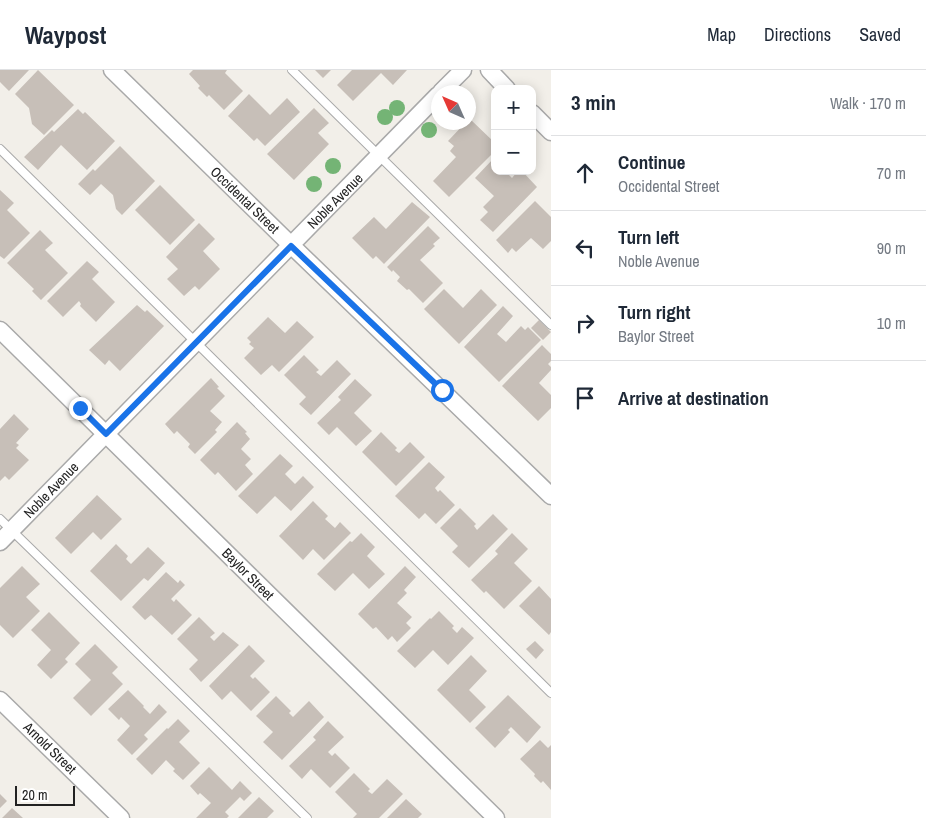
<!DOCTYPE html>
<html lang="en">
<head>
<meta charset="utf-8">
<style>
  :root { --surface:#fff; --page:#f2f2f3; --text:#1f2937; --muted:#747a83; --line:#e0e1e3 }
  body { margin:0; font-family:"Archivo Narrow",sans-serif; background:var(--page); color:var(--text) }
  .controls { position:absolute; right:15px; top:15px; display:grid; overflow:hidden; border-radius:10px; box-shadow:0 2px 12px #0003 }
  .controls button { width:45px; height:45px; display:grid; place-items:center; padding:0; border:0; border-bottom:1px solid var(--line); background:var(--surface); color:var(--text); font:25px sans-serif }
  .compass { position:absolute; left:431px; top:15px; width:45px; height:45px; border-radius:50%; background:var(--surface); box-shadow:0 2px 12px #0003; rotate:315deg }
  .scale { position:absolute; left:15px; bottom:12px; width:60px; box-sizing:border-box; padding-left:5px; border:2px solid #222; border-top:0; font-size:14px; line-height:18px; white-space:nowrap; color:#222; -webkit-text-stroke:4px #fff; paint-order:stroke }
  .stop { position:absolute; width:15px; height:15px; margin:-11px; border:4px solid #1a73e8; border-radius:50%; background:#fff }
  .stop.end { background:#1a73e8; border-color:#fff; box-shadow:0 1px 5px #0008 }
  .list { margin:0; padding:0; list-style:none }
  h2 { display:flex; justify-content:space-between; align-items:center; height:65px; margin:0; padding:0 20px; font-size:21px }
  h2 small { font-size:16px; font-weight:400; color:var(--muted) }
  .list li { display:grid; grid-template-columns:32px 1fr auto; gap:15px; align-items:center; box-sizing:border-box; height:75px; padding:0 20px; border-top:1px solid var(--line) }
  .list b { display:block; font-size:19px; white-space:nowrap }
  .list p { margin:0; font-size:16px; white-space:nowrap; color:var(--muted) }
  .list em { font-size:16px; font-style:normal; color:var(--muted) }
  .icon { flex:none; width:28px; height:28px; fill:none; stroke:currentColor; stroke-width:2; stroke-linecap:round; stroke-linejoin:round }
  .map { position:relative; flex:none; width:551px; height:748px; overflow:hidden }
  header { display:flex; align-items:center; gap:30px; box-sizing:border-box; height:70px; padding:0 25px; background:var(--surface); border-bottom:1px solid var(--line) }
  header strong { font-size:24px }
  nav { display:flex; gap:28px; margin-inline-start:auto; font-size:18px }
  main { display:flex }
  aside { flex:1; background:var(--surface) }
  .map>svg:first-child { display:block }
</style>
</head>
<body>
<header>
<strong>Waypost</strong>
<nav><a>Map</a><a>Directions</a><a>Saved</a></nav>
</header>
<main>
<div class="map">
<svg width="551" height="748" viewBox="0 0 551 748">
  <rect width="100%" height="100%" fill="#f2efe9"/>
  <path fill="#c7bfb8" d="M0 0H29L9 21 0 12Z
    M38 0 74 35 44 65 32 54 29 38 15 24Z
    M193 0H227L225 3 243 21 224 40 209 25 207 27 198 18 200 16 189 4Z
    M315 0H331L323 8Z
    M352 0H407L393 15 381 3 353 31 337 15Z
    M249 24 270 45 287 28 300 42 265 76 257 68 254 71 228 46Z
    M314 38 329 53 318 63 329 74 294 110 267 84Z
    M78 39 83 44 85 42 115 71 87 100 61 75 38 100 24 87 52 60 54 62Z
    M470 49 495 73V81L449 127 433 111 456 87 450 81 454 76 448 71 466 52H468Z
    M120 76 155 111 122 145 116 139 113 125 101 114 90 125 78 114 93 99 95 101Z
    M493 89 495 91V101H505L512 108 518 101H522L537 117 493 162 480 150 488 142 483 137 494 126 475 108Z
    M160 115 195 150 170 175 135 140Z
    M0 120 14 133 7 140 30 163 4 189 0 186Z
    M535 131 551 147V171L543 179 531 168 516 182 512 178 508 183 496 170Z
    M412 132 430 147 384 194 376 186 373 189 352 168 374 147 386 159Z
    M199 153 215 169 203 181 220 199 199 220 195 216 184 226 167 209 178 199 166 187Z
    M428 156 440 168 433 174 435 176 420 190 443 213 423 233 409 219 407 220 397 211 400 207 393 200 392 202 387 197Z
    M40 160 53 173 45 180 68 203 41 230 32 221 34 219 7 193Z
    M87 191 99 202 92 209 115 232 96 252 80 236 81 234 79 231 63 247 47 231Z
    M444 219 463 238 481 219 497 235 459 274 424 239Z
    M137 235 145 242 147 240 164 256 120 301 109 290 105 295 89 280Z
    M503 236 513 246 497 264 506 272 521 256 525 260 528 257 541 270 499 312 464 277Z
    M268 247 285 263 297 251 314 267 279 302 272 295 261 305 244 288 254 278 249 274 251 272 247 268Z
    M539 250 551 262 543 270 531 258Z
    M542 275 551 284V291L548 294 551 297V300L539 313 551 325V338L538 351 502 316Z
    M304 285 319 300 316 302 321 306 337 290 351 304 311 345 299 334 306 327 284 305Z
    M211 308 219 317 217 318 225 326 210 341 222 352 215 360 217 362 195 384 188 377 190 374 177 361 174 364 165 354Z
    M355 309 372 325 354 343 372 361 356 376 337 357 329 365 317 353 341 330 338 327Z
    M14 344 29 359 16 373 19 375 16 378 29 390 9 410 5 406 0 411V359Z
    M237 352 247 362 245 363 250 369 241 379 251 389 245 395 253 404 236 421 218 402 215 405 200 390Z
    M381 362 397 378 395 380 399 383 410 372 425 387 396 416 362 382Z
    M280 384 293 396 285 404 295 414 303 406 314 417 291 441 275 426 257 444 238 426Z
    M429 392 445 407 435 418 438 422 440 420 455 435 436 454 425 443 419 449 395 426Z
    M97 425 122 449 101 470 93 462 71 484 55 468Z
    M313 431 328 446 325 449 335 458 340 452 351 463 324 490 313 479 303 490 279 466Z
    M460 438 476 454 474 456 477 460 493 444 508 459 469 498 452 482 458 476 440 458Z
    M361 463 375 477 367 486 385 504 369 519 353 503 335 521 317 504 350 471 352 472Z
    M512 463 528 479 514 493 532 511 504 539 486 521 484 523 471 510 498 484 495 481Z
    M116 474 128 486 126 489 131 494 148 477 165 493 148 511 144 508 121 531 90 501Z
    M22 496 40 514 26 527 40 541 13 568 0 555V518Z
    M405 496 416 507 404 520 407 523 397 533 412 547 406 553 411 558 397 572 392 566 388 570 376 557 373 559 358 544Z
    M166 502 178 513 180 510 185 515 171 529 174 532 176 529 192 545 172 565 151 545 145 550 132 537Z
    M539 516 551 529V562L549 565 519 536Z
    M439 541 454 556 452 558 457 563 462 557 474 568 448 595 433 580 415 598 397 581 430 548 431 549Z
    M49 542 80 573 65 589 68 592 51 609 37 595 51 580 31 560Z
    M199 547 215 563 210 567 214 571 223 562 239 575 201 612 189 599 198 590 177 569Z
    M535 571 544 580 536 589 526 579Z
    M95 574 118 597 112 603 123 614 91 646 73 628 91 610 75 594Z
    M249 575 265 591 250 606 253 609 255 607 270 622 251 641 231 621 222 630 209 616Z
    M471 585 487 601 469 620 486 637 470 653 437 620Z
    M128 620 144 636 143 637 150 644 159 634 167 642 144 665 148 669 132 685 117 670 130 656 121 647 119 650 108 639Z
    M508 625 541 657 527 673 511 657 508 660 510 662 495 678 475 658Z
    M276 626 291 641 289 643 293 647 309 631 324 647 282 690 263 672 273 662 256 646Z
    M178 649 190 661 179 672 200 693 183 710 173 701 175 699 166 690 152 705 136 689 167 658 168 659Z
    M328 651 344 667 328 682 332 686 335 683 350 698 330 718 311 699 302 709 289 696 316 670 313 667Z
    M540 670 548 678 551 675V720L543 711 541 713 534 706 535 704 520 689Z
    M209 697 232 720 240 711 252 723 244 731 240 727 225 742 229 746 227 748H196L211 733 200 723 198 725 190 716Z
    M354 703 370 719 368 721 372 724 387 709 403 724 379 748H353L357 744 335 722Z
    M0 724 7 731 0 738Z
    M259 727 274 741 267 748H238Z
    M406 729 422 744 418 748H387Z
    M12 738 23 748H2Z"/>
  <g fill="none" stroke-linecap="round" stroke-linejoin="round">
    <defs>
      <path id="lane" d="M292 0 551 255
        M0 79 551 623
        M0 449 307 748"/>
      <path id="street" d="M112 0 291 175 551 426
        M489 0 507 19
        M441 22 463 0
        M532 43 551 62
        M0 260 496 748
        M0 472 438 25
        M0 630 121 748"/>
    </defs>
    <use href="#lane" stroke="#a9a9a9" stroke-width="10"/>
    <use href="#street" stroke="#a9a9a9" stroke-width="19"/>
    <use href="#lane" stroke="#fff" stroke-width="8"/>
    <use href="#street" stroke="#fff" stroke-width="16"/>
  </g>
  <g fill="#74b475">
    <circle cx="397" cy="38" r="8"/>
    <circle cx="385" cy="47" r="8"/>
    <circle cx="429" cy="60" r="8"/>
    <circle cx="333" cy="96" r="8"/>
    <circle cx="314" cy="114" r="8"/>
  </g>
  <g fill="none" stroke-linecap="round" stroke-linejoin="round">
    <path stroke="#1a73e8" stroke-width="6" d="M80 338 106 364 291 176 442 320"/>
  </g>
  <g text-anchor="middle" dominant-baseline="central" stroke-width="4" stroke-linejoin="round" paint-order="stroke">
    <g font-size="14" fill="#222" stroke="#fff">
      <text transform="translate(245 130) rotate(44)">Occidental Street</text>
      <text transform="translate(335 131) rotate(-45)">Noble Avenue</text>
      <text transform="translate(51 420) rotate(-46)">Noble Avenue</text>
      <text transform="translate(248 504) rotate(45)">Baylor Street</text>
      <text transform="translate(50 678) rotate(44)">Arnold Street</text>
    </g>
  </g>
</svg>
<div class="controls">
<button>+</button>
<button>−</button>
</div>
<svg class="compass" viewBox="-18 -18 36 36"><path d="M0-13l5 13h-10z" fill="#e53935"/><path d="M0 13l5-13h-10z" fill="#747a83"/></svg>
<div class="scale">20 m</div>
<div class="stop" style="left:442px;top:320px"></div>
<div class="stop end" style="left:80px;top:338px"></div>
</div>
<aside>
<h2>3 min<small>Walk · 170 m</small></h2>
<ul class="list">
<li><svg class="icon" aria-label="ahead" viewBox="0 0 24 24"><path d="M12 20V5M6 11l6-6 6 6"/></svg><div><b>Continue</b><p>Occidental Street</p></div><em>70 m</em></li>
<li><svg class="icon" aria-label="left" viewBox="0 0 24 24"><path d="M17 20v-9H6M10 6l-5 5 5 5"/></svg><div><b>Turn left</b><p>Noble Avenue</p></div><em>90 m</em></li>
<li><svg class="icon" aria-label="right" viewBox="0 0 24 24"><path d="M7 20v-9h11M14 6l5 5-5 5"/></svg><div><b>Turn right</b><p>Baylor Street</p></div><em>10 m</em></li>
<li><svg class="icon" aria-label="arrive" viewBox="0 0 24 24"><path d="M6 21V4h12l-3 4 3 4H6"/></svg><div><b>Arrive at destination</b></div></li>
</ul>
</aside>
</main>
</body>
</html>
